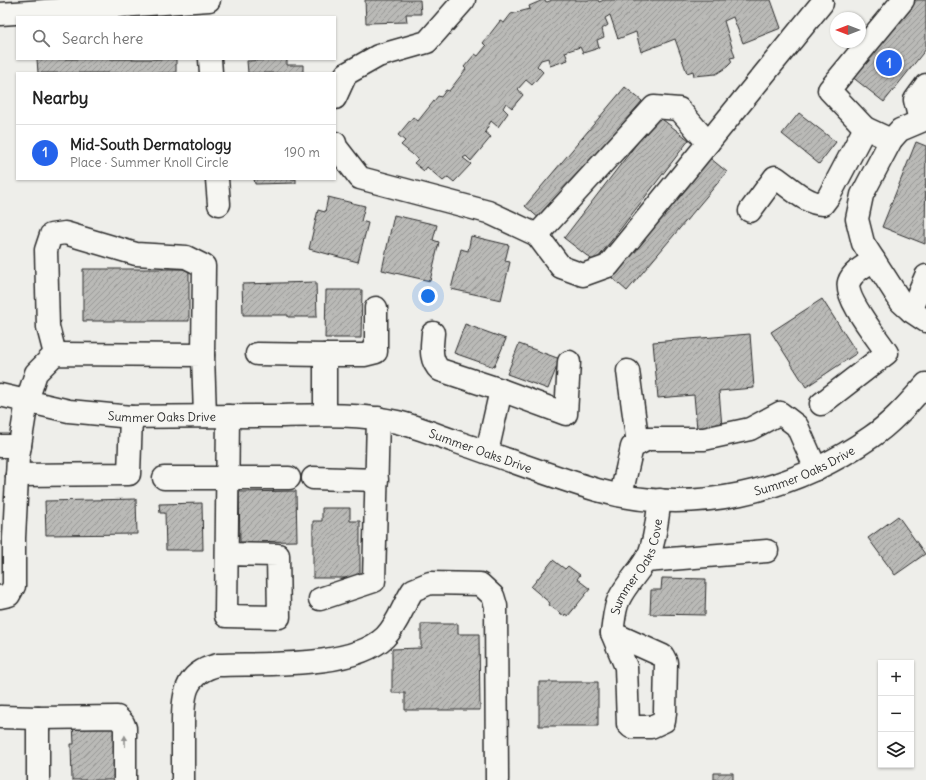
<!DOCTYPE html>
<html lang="en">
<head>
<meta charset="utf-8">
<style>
  :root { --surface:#fff; --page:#f6f6f6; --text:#222; --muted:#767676; --line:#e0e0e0; --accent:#2563eb }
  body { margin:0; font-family:Delius,sans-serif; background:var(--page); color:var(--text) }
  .controls { position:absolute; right:12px; bottom:12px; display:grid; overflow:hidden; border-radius:0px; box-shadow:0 1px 3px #0004 }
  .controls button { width:36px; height:36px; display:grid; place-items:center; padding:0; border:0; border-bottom:1px solid var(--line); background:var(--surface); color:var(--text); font:20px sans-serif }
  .compass { position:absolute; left:830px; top:12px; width:36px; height:36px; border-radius:50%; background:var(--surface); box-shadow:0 1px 3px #0004; rotate:270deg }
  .you { position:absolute; left:428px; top:296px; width:14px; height:14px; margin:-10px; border:3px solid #fff; border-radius:50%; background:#1a73e8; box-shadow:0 0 0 6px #1a73e833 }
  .badge { display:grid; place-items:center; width:26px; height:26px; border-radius:50%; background:var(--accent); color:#fff; font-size:13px; font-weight:700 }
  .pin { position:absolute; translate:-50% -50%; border:2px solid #fff; box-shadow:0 1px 4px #0006 }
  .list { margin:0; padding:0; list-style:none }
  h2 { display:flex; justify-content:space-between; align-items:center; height:52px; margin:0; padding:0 16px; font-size:17px }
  h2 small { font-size:13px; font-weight:400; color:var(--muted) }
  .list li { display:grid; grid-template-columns:26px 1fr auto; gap:12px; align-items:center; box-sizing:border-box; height:56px; padding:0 16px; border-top:1px solid var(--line) }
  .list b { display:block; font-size:15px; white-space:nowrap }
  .list p { margin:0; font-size:13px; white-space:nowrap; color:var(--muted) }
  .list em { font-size:13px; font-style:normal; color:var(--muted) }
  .icon { flex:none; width:22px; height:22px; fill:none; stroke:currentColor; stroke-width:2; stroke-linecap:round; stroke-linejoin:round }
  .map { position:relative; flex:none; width:926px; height:780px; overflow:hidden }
  .search { position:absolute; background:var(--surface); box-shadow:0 1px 3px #0004; left:16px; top:16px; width:320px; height:44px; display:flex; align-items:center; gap:10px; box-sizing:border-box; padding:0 14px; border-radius:0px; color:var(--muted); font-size:15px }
  .panel { position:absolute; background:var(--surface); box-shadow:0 1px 3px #0004; left:16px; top:72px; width:320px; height:108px; border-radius:0px }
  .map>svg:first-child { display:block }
</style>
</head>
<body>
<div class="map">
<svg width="926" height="780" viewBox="0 0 926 780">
  <defs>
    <pattern id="building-hatch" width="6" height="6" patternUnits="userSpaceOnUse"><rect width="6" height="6" fill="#babab7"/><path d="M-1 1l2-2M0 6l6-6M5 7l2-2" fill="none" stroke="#979795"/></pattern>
  </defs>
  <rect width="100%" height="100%" fill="#eeeeea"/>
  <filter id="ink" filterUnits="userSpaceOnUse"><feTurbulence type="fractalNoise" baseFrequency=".025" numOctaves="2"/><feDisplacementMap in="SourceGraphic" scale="8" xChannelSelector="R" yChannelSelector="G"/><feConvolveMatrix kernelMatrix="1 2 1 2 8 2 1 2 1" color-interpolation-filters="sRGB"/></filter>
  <g filter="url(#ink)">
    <path fill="url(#building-hatch)" stroke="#2b2b2b" d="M365 0H420L421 14H406L407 22 366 23Z
      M543 0 547 2 552 0H598L599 2 604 0H771L781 28 743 43 733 17 724 21 735 57 730 58 732 62 727 67 716 74 694 76 693 71 687 73 675 39 641 52 636 32 618 39 610 15 605 18 608 25 602 29 604 37 597 40 599 48 583 53 580 47 565 52 568 60 550 66 548 58 541 60 537 66 543 72 532 85 526 80 518 89 523 95 512 108 506 103 503 108 508 113 498 127 491 121 485 132 491 137 471 161 466 156 463 158 471 164 454 182 448 177 443 181 427 167 424 171 414 163 418 159 401 145 405 141 398 135 413 117 418 121 438 96 441 97 446 90 449 91 466 69 464 67 475 54 478 56 486 46 483 43 500 21 504 23 511 14 530 9 529 6Z
      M912 0H926V49L884 102 851 76Z
      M182 14V17L134 16Z
      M37 59H176V73H38Z
      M287 59V65H303V73H248L247 61Z
      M625 87 642 101 541 220 525 206Z
      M799 113 836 142 819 164 782 134Z
      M658 116 689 140 595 262 564 238Z
      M916 142 926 146 925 244 882 227Z
      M710 158 727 172 627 291 611 277Z
      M254 179H296V183L255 184Z
      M328 197 365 206 361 221 368 223 358 262 309 249 318 210 325 212Z
      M394 215 437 225 433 240 439 242 430 281 382 270Z
      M471 236 509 245 505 261 510 262 501 300 451 289 461 249 468 251Z
      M83 269H189V321H83Z
      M316 282 317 317H288V315H243L242 284Z
      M326 290H362L361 338H325Z
      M822 299 857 353 806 387 771 332Z
      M465 324 506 339 494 367 454 353Z
      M750 334 754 388 719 391 722 427 697 429 694 395 658 398 653 342Z
      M519 344 560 359 548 389 507 374Z
      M296 491 297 541 240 542 239 492Z
      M136 499 137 534 46 535 45 501Z
      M202 503 203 550H166L165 513H160L159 504Z
      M322 508H350V521H360V578H313V521H322Z
      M898 516 925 554 895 575 868 538Z
      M553 560 565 569 568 566 580 575 577 579 590 589 568 616 565 614 564 616 549 605 550 603 531 587Z
      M662 578 706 579 705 615 650 614 651 590H661Z
      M421 624H458V634H479L480 710H405V693H392V649L421 648Z
      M539 682H598V726H539Z
      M73 723H115V780H72L71 744H74Z
      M714 773H733V780H714Z"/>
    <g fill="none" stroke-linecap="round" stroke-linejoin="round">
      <defs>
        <g id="minor">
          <path d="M0 14 209 0"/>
          <path d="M210 59 211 73"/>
          <path d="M335 98 346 74 378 56 427 42 464 0"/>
          <path d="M926 119 900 130 891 140 862 195 857 219 863 243 901 302 911 311 926 321"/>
          <path d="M920 121 915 100 926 85"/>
          <path d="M865 128 829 90 903 0"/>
          <path d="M335 143 336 147 360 178 488 212 537 235 561 267 583 275 608 266 822 3"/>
          <path d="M217 179 219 204"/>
          <path d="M750 211 775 177C789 186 806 204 823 204L829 196 865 128 891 140"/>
          <path d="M537 235 654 107 679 109 708 143"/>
          <path d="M911 311 926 276"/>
          <path d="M433 333C432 346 429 360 440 370L501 390 487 452"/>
          <path d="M55 354 48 327 46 250 51 235 65 233 136 254 186 257 204 266 203 355"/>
          <path d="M257 354 325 355"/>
          <path d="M628 371 638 444"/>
          <path d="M501 390 566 414 569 362"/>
          <path id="s1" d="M0 395 69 411 131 417C180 416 229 416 279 416 318 415 358 413 397 422 418 427 437 435 457 442 504 458 550 476 597 490 691 517 792 492 871 437 892 423 909 403 926 384"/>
          <path d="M821 404 887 353C878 339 844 298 849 282 852 272 866 265 874 260"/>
          <path d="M325 415V355H364L376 352V308"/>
          <path d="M0 446H20"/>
          <path d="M17 475 129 474 131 417"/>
          <path d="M164 478H289"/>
          <path d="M313 478 377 480"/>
          <path d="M621 495 632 447 648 439H704L750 429 780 413 797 426 816 469"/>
          <path d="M227 554 278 555 279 617 226 616 228 416"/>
          <path d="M646 561 767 551"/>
          <path d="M0 597 9 595 14 586V538L18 457 27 401 36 373 55 354 203 355 205 416"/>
          <path d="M320 599 374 581 378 418"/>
          <path d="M612 633 663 656 666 662 665 712 664 721 651 727H631L628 724 626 667Z"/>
          <path id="s2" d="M612 633C614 621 614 609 619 599 627 582 642 570 650 552 656 536 657 517 660 500"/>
          <path d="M0 717 38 718V780"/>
          <path d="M38 718 117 717 123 723 125 728V780"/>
          <path d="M183 780C183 763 183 747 183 730 183 699 182 673 218 665 262 663 352 669 385 637 398 624 403 605 413 590L430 583 480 584 493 596 496 606 497 780"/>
        </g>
      </defs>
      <use href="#minor" stroke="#2b2b2b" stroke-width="25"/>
      <use href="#minor" stroke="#f6f6f2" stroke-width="22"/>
    </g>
    <defs><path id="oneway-solid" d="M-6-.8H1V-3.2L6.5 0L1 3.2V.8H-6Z"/></defs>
    <use fill="#90908e" href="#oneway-solid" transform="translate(125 741) rotate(-91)"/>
  </g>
  <g text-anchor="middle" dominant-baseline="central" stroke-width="4" stroke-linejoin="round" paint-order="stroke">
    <g font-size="12" fill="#2b2b2b" stroke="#f6f6f2">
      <text stroke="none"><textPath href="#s1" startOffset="164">Summer Oaks Drive</textPath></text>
      <text stroke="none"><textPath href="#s1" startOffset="488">Summer Oaks Drive</textPath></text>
      <text stroke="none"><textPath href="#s1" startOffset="824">Summer Oaks Drive</textPath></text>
      <text stroke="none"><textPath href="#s2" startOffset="72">Summer Oaks Cove</textPath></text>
    </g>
  </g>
</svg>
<div class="controls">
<button>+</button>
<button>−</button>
<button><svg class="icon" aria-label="layers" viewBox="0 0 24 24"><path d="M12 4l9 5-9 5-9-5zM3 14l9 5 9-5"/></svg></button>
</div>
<svg class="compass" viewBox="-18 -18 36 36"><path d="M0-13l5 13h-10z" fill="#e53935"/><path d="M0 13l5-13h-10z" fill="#767676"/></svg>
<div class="you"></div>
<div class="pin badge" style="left:889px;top:63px">1</div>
<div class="search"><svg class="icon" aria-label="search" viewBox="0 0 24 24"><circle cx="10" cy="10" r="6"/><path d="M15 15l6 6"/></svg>Search here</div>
<section class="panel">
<h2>Nearby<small></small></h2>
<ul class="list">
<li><span class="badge">1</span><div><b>Mid-South Dermatology</b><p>Place · Summer Knoll Circle</p></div><em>190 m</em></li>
</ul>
</section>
</div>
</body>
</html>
